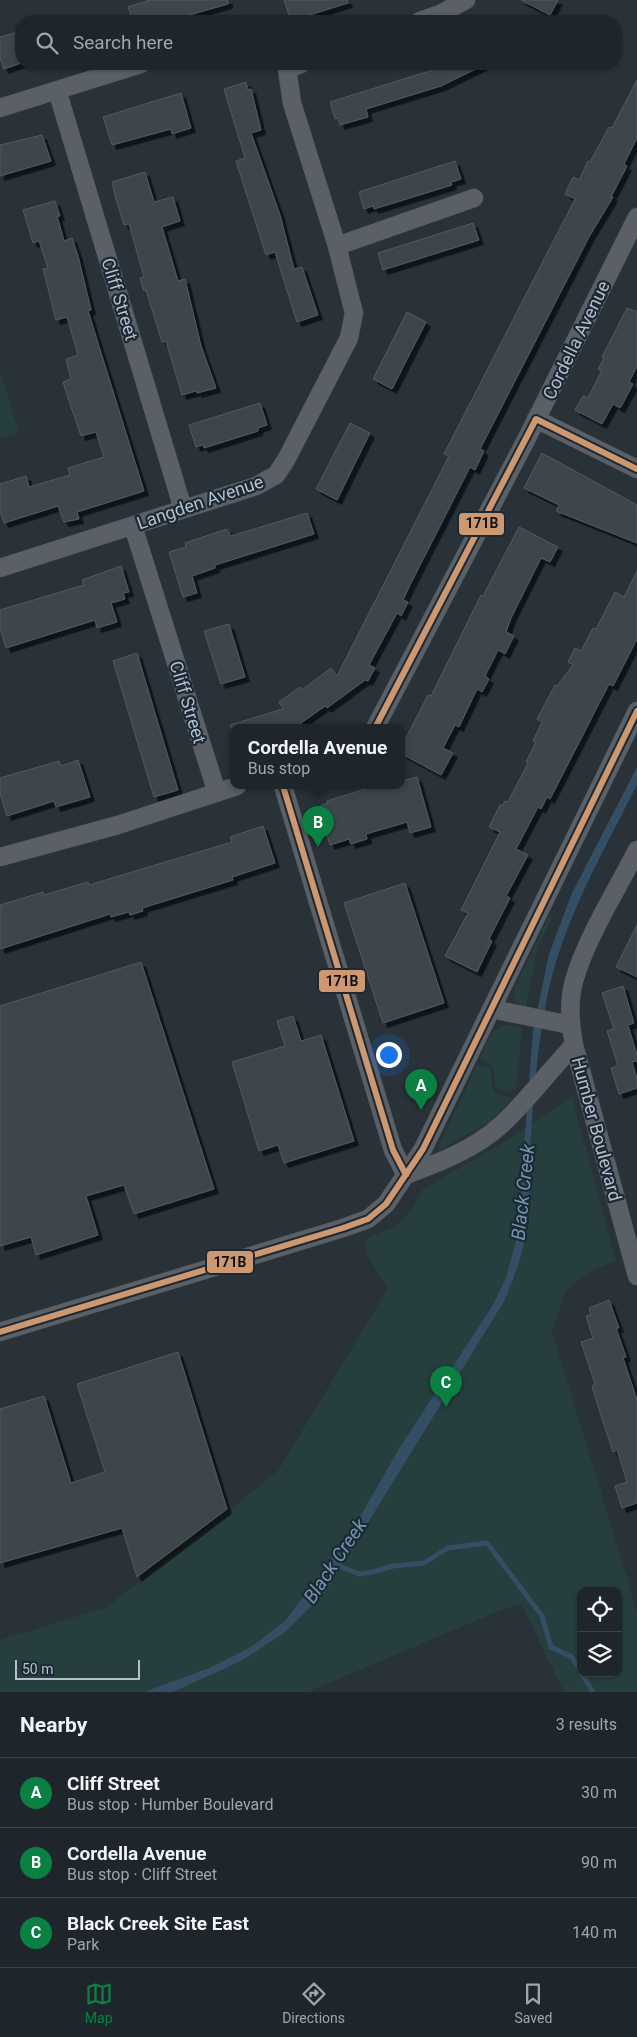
<!DOCTYPE html>
<html lang="en">
<head>
<meta charset="utf-8">
<style>
  :root { --surface:#1f262b; --page:#272e33; --text:#f1f3f6; --muted:#a1a5a9; --line:#3c4347; --accent:#0b8043 }
  body { margin:0; font-family:Roboto,sans-serif; background:var(--page); color:var(--text) }
  .controls { position:absolute; right:15px; bottom:15px; display:grid; overflow:hidden; border-radius:10px; box-shadow:0 1px 4px #0004 }
  .controls button { width:45px; height:45px; display:grid; place-items:center; padding:0; border:0; border-bottom:1px solid var(--line); background:var(--surface); color:var(--text); font:25px sans-serif }
  .scale { position:absolute; left:15px; bottom:12px; width:125px; box-sizing:border-box; padding-left:5px; border:2px solid #b3bfca; border-top:0; font-size:14px; line-height:18px; white-space:nowrap; color:#b3bfca; -webkit-text-stroke:4px #1c2934; paint-order:stroke }
  .you { position:absolute; left:388px; top:1054px; width:18px; height:18px; margin:-12px; border:4px solid #fff; border-radius:50%; background:#1a73e8; box-shadow:0 0 0 8px #1a73e833 }
  .badge { display:grid; place-items:center; width:32px; height:32px; border-radius:50%; background:var(--accent); color:#fff; font-size:16px; font-weight:700 }
  .pin { position:absolute; translate:-50% -41px; filter:drop-shadow(0 1px 2px #0008) }
  .pin::after { content:''; position:absolute; top:26px; width:18px; height:15px; background:inherit; clip-path:polygon(0 0,100% 0,50% 100%) }
  .popup { position:absolute; left:230px; top:724px; width:175px; height:65px; box-sizing:border-box; display:grid; place-content:center; border-radius:10px; background:var(--surface); filter:drop-shadow(0 1px 4px #0005); font-size:16px; white-space:nowrap; color:var(--muted) }
  .popup b { font-size:19px; color:var(--text) }
  .popup::after { content:''; position:absolute; left:50%; top:100%; margin-left:-10px; border:10px solid transparent; border-top-color:var(--surface) }
  .list { margin:0; padding:0; list-style:none }
  h2 { display:flex; justify-content:space-between; align-items:center; height:65px; margin:0; padding:0 20px; font-size:21px }
  h2 small { font-size:16px; font-weight:400; color:var(--muted) }
  .list li { display:grid; grid-template-columns:32px 1fr auto; gap:15px; align-items:center; box-sizing:border-box; height:70px; padding:0 20px; border-top:1px solid var(--line) }
  .list b { display:block; font-size:19px; white-space:nowrap }
  .list p { margin:0; font-size:16px; white-space:nowrap; color:var(--muted) }
  .list em { font-size:16px; font-style:normal; color:var(--muted) }
  .icon { flex:none; width:28px; height:28px; fill:none; stroke:currentColor; stroke-width:2; stroke-linecap:round; stroke-linejoin:round }
  .map { position:relative; flex:none; width:637px; height:1692px; overflow:hidden }
  .search { position:absolute; background:var(--surface); box-shadow:0 1px 4px #0004; left:15px; right:15px; top:15px; height:55px; display:flex; align-items:center; gap:12px; box-sizing:border-box; padding:0 18px; border-radius:20px; color:var(--muted); font-size:19px }
  .sheet { height:275px; background:var(--surface) }
  nav { display:flex; justify-content:space-around; align-items:center; box-sizing:border-box; height:70px; border-top:1px solid var(--line); background:var(--surface); font-size:14px; color:var(--muted) }
  nav a { display:grid; justify-items:center; gap:2px }
  nav .on { color:var(--accent) }
  .map>svg:first-child { display:block }
</style>
</head>
<body>
<div class="map">
<svg width="637" height="1692" viewBox="0 0 637 1692">
  <defs>
    <filter id="shadow"><feDropShadow dx="4.5" dy="4.5" stdDeviation="0" flood-color="#0009"/></filter>
  </defs>
  <rect width="100%" height="100%" fill="#293239"/>
  <path fill="#263e3e" fill-rule="evenodd" d="M0 371 19 433 0 439Z
    M549 915 553 916 538 946 526 1007 516 1003 513 992Z
    M508 1025 522 1028 516 1089 507 1092 499 1090C488 1075 506 1071 480 1059 486 1046 490 1026 508 1025Z
    M477 1065 490 1068 492 1086 494 1092 511 1098 490 1122 439 1150 438 1148Z
    M572 1097 616 1261 591 1271 566 1290 552 1331 637 1611V1692H564L521 1604 501 1610 308 1692H0V1640L107 1607 278 1471 388 1288 367 1255 365 1239 396 1226 412 1210 422 1190 511 1138ZM581 1591H618V1673H581Z"/>
  <path fill="#344f63" d="M637 767V785C602 854 563 921 547 997 537 1048 533 1101 530 1152 528 1179 531 1208 526 1235 521 1259 513 1281 503 1303L326 1591 284 1633 241 1661 173 1692H144L209 1668 251 1647 285 1621 349 1536 400 1447 493 1305 506 1278 517 1237 533 1031 549 954 572 893Z"/>
  <g fill="none" stroke-linecap="round" stroke-linejoin="round">
    <path stroke="#344f63" stroke-width="5" d="M336 1565 359 1574 373 1572 393 1566 424 1563 448 1548 487 1543 542 1616 551 1647 572 1657 581 1672
      M581 1673 593 1692"/>
  </g>
  <path fill="#3e464c" stroke="#515a60" filter="url(#shadow)" d="M150 0H228V4L168 21H133L128 7Z
    M284 0H347L348 3 300 18 299 15 290 18Z
    M521 0H558L550 15Z
    M21 31V63L4 69 0 58V37Z
    M446 64H486L441 86 366 109 368 117 340 125 338 118 335 119 330 102 436 69Z
    M637 80V138L624 164 627 166 611 197H613L589 237 480 449 484 451 475 470 470 467 410 585 403 600 408 602 401 616 397 613 369 665 375 668 368 681 365 680 327 708 325 706 294 728H231L230 725 283 709 279 702 300 687 302 690 331 668 337 676 449 456 444 454 575 199 565 194 573 177 579 180 588 161 590 162 609 127 612 128Z
    M246 82 248 90 251 89 261 130 251 133 280 215 294 269 302 267 318 315 297 322 275 252 266 255 236 161 245 158 224 89Z
    M181 93 191 128 172 134 171 129 112 145 103 117Z
    M42 135 51 161 0 176V145Z
    M455 161 461 179 451 182 452 185 374 209 373 206 364 209 359 192Z
    M145 172 154 202 173 197 180 221 162 227 178 281 185 279 201 346 216 388 197 393 196 391 182 395 166 341 162 342 146 290 144 291 140 278 144 277 129 224 124 225 116 199 112 182Z
    M55 201 60 216H57L64 241 72 238 78 256 91 310 88 311 144 491 77 512 79 519 64 522 58 506 4 523 0 511V484L26 476 29 487 70 475 68 468 104 457 96 432 81 436 68 398 63 382 71 379 66 359 78 355 67 317 56 320 43 269 48 268 39 241 33 243 23 210Z
    M473 223 479 240 383 270 378 253Z
    M627 308 637 312V366L629 382 633 384 622 405 620 408 613 404 602 424 575 410 583 396 588 398 602 370 598 369 604 358 602 357Z
    M407 312 426 322 392 389 373 379Z
    M260 403 267 425 258 428V431L204 448 203 445 196 447 189 425Z
    M350 423 370 433 337 500 316 489Z
    M542 453 637 505V543L556 511 559 505 524 488Z
    M307 513 314 534 215 565V568L192 576 197 593 183 597 169 552 186 547 185 543 227 529 231 536Z
    M519 527 558 547 550 562 541 558 511 618 506 632 514 636 505 654 498 650 485 676 489 679 482 692 477 689 459 727 455 725 443 748 453 753 441 775 402 754 407 744 404 742 428 695 431 696 481 595 483 596Z
    M121 566 129 592 123 593 125 599 111 603 117 622 97 628 95 620 6 648 0 628V610L84 585 82 580Z
    M637 571V639L613 686 609 684 550 799 547 797 541 809 538 807 516 849 528 855 506 896 510 898 489 939 492 941 477 972 445 956 468 913 461 910 500 832 489 827 500 805 502 806 505 801 508 802 528 763 526 762 536 742 533 741 542 722 537 719 555 685 557 686 573 665 568 662 575 648 581 651 593 628 596 629 615 592 624 597Z
    M229 624 245 677 221 684 204 631Z
    M137 653 178 790 154 797 113 661Z
    M78 760 90 797 56 807 54 801 7 816 0 793V778L59 761 61 766Z
    M417 777 431 827 410 833 407 822 366 834 367 839 351 844 349 839 330 845 318 807 328 803 327 801 375 786H402V781Z
    M263 826 275 863 232 877 233 880 142 908 143 911 130 915 129 912 111 917 110 914 0 949V905L43 892 44 895 88 882 89 885 232 842 230 837Z
    M405 883 444 1003 383 1023 344 903Z
    M637 925V977L616 967Z
    M141 962 214 1189 134 1214 124 1185 86 1196 98 1235 36 1255 31 1237 0 1246V1006Z
    M623 986 634 1023 628 1025 637 1055V1061L632 1062 637 1079V1088L619 1094 611 1068 618 1066 607 1031 614 1029 602 993Z
    M293 1016 301 1041 321 1035 354 1141 284 1163 278 1145 259 1151 232 1062 285 1046 277 1021Z
    M609 1300 619 1328H616L626 1357 623 1358 637 1400V1503L622 1508 615 1486 627 1482 617 1450 613 1452 597 1403 592 1386 595 1384 581 1342 593 1338 586 1316 591 1315 589 1308Z
    M178 1352 227 1509 137 1577 122 1528 0 1563V1409L44 1396 71 1483 105 1472 77 1384Z"/>
  <g fill="none" stroke-linecap="round" stroke-linejoin="round">
    <defs>
      <path id="minor" d="M420 21 440 14 466 0
        M287 69 301 64
        M57 90 183 509
        M0 108 141 64
        M337 246 474 198
        M536 419 637 469
        M133 526 217 793
        M0 568 256 486 276 475 286 460 349 338 354 313 337 246 292 103 287 69
        M375 728 526 440 637 217
        M283 786 393 1150 406 1175
        M637 850C617 890 586 938 574 981 568 1002 570 1024 574 1045L637 1276
        M0 857 118 825 237 786
        M492 1009 570 1025
        M406 1175C438 1163 475 1149 501 1125 527 1101 549 1071 574 1045
        M0 1332 343 1228 368 1219 386 1204 423 1149 637 711"/>
    </defs>
    <use href="#minor" stroke="#484e53" stroke-width="19"/>
    <use href="#minor" stroke="#5a6066" stroke-width="18"/>
    <defs>
      <path id="bus-1" d="M375 728 536 419 637 469
        M283 786 393 1150 406 1175
        M0 1332 343 1228 368 1219 386 1204 423 1149 637 711"/>
    </defs>
    <use href="#bus-1" stroke="#1c2934" stroke-width="10"/>
    <use href="#bus-1" stroke="#cd976f" stroke-width="6"/>
  </g>
  <g text-anchor="middle" dominant-baseline="central" stroke-width="4.5" stroke-linejoin="round" paint-order="stroke">
    <g font-size="18" fill="#b3bfca" stroke="#1c2934">
      <text transform="translate(120 299) rotate(73)">Cliff Street</text>
      <text transform="translate(576 340) rotate(-64)">Cordella Avenue</text>
      <text transform="translate(200 502) rotate(-19)">Langden Avenue</text>
      <text transform="translate(188 702) rotate(73)">Cliff Street</text>
      <text transform="translate(597 1129) rotate(75)">Humber Boulevard</text>
    </g>
    <g font-size="19" font-style="italic" fill="#7195af" stroke="#1c2934">
      <text transform="translate(523 1192) rotate(-84)">Black Creek</text>
      <text transform="translate(335 1561) rotate(-56)">Black Creek</text>
    </g>
  </g>
  <g stroke="#1c2934" stroke-width="2">
    <rect x="458" y="512" width="47" height="24" rx="5" fill="#cd976f"/>
    <rect x="318" y="969" width="48" height="24" rx="5" fill="#cd976f"/>
    <rect x="206" y="1250" width="48" height="24" rx="5" fill="#cd976f"/>
  </g>
  <g font-size="14" text-anchor="middle" font-weight="bold" fill="#111">
    <text x="482" y="528">171B</text>
    <text x="342" y="986">171B</text>
    <text x="230" y="1267">171B</text>
  </g>
</svg>
<div class="controls">
<button><svg class="icon" aria-label="locate" viewBox="0 0 24 24"><circle cx="12" cy="12" r="6"/><path d="M12 2v4M12 18v4M2 12h4M18 12h4"/></svg></button>
<button><svg class="icon" aria-label="layers" viewBox="0 0 24 24"><path d="M12 4l9 5-9 5-9-5zM3 14l9 5 9-5"/></svg></button>
</div>
<div class="scale">50 m</div>
<div class="you"></div>
<div class="pin badge" style="left:421px;top:1110px">A</div>
<div class="pin badge" style="left:318px;top:847px">B</div>
<div class="popup"><b>Cordella Avenue</b>Bus stop</div>
<div class="pin badge" style="left:446px;top:1407px">C</div>
<div class="search"><svg class="icon" aria-label="search" viewBox="0 0 24 24"><circle cx="10" cy="10" r="6"/><path d="M15 15l6 6"/></svg>Search here</div>
</div>
<section class="sheet">
<h2>Nearby<small>3 results</small></h2>
<ul class="list">
<li><span class="badge">A</span><div><b>Cliff Street</b><p>Bus stop · Humber Boulevard</p></div><em>30 m</em></li>
<li><span class="badge">B</span><div><b>Cordella Avenue</b><p>Bus stop · Cliff Street</p></div><em>90 m</em></li>
<li><span class="badge">C</span><div><b>Black Creek Site East</b><p>Park</p></div><em>140 m</em></li>
</ul>
</section>
<nav>
<a class="on"><svg class="icon" aria-label="map" viewBox="0 0 24 24"><path d="M3 6l6-2 6 2 6-2v14l-6 2-6-2-6 2zM9 4v14M15 6v14"/></svg>Map</a>
<a><svg class="icon" aria-label="directions" viewBox="0 0 24 24"><path d="M12 3l9 9-9 9-9-9zM9 14v-3h6M13 9l2 2-2 2"/></svg>Directions</a>
<a><svg class="icon" aria-label="saved" viewBox="0 0 24 24"><path d="M7 4h10v16l-5-4-5 4z"/></svg>Saved</a>
</nav>
</body>
</html>
